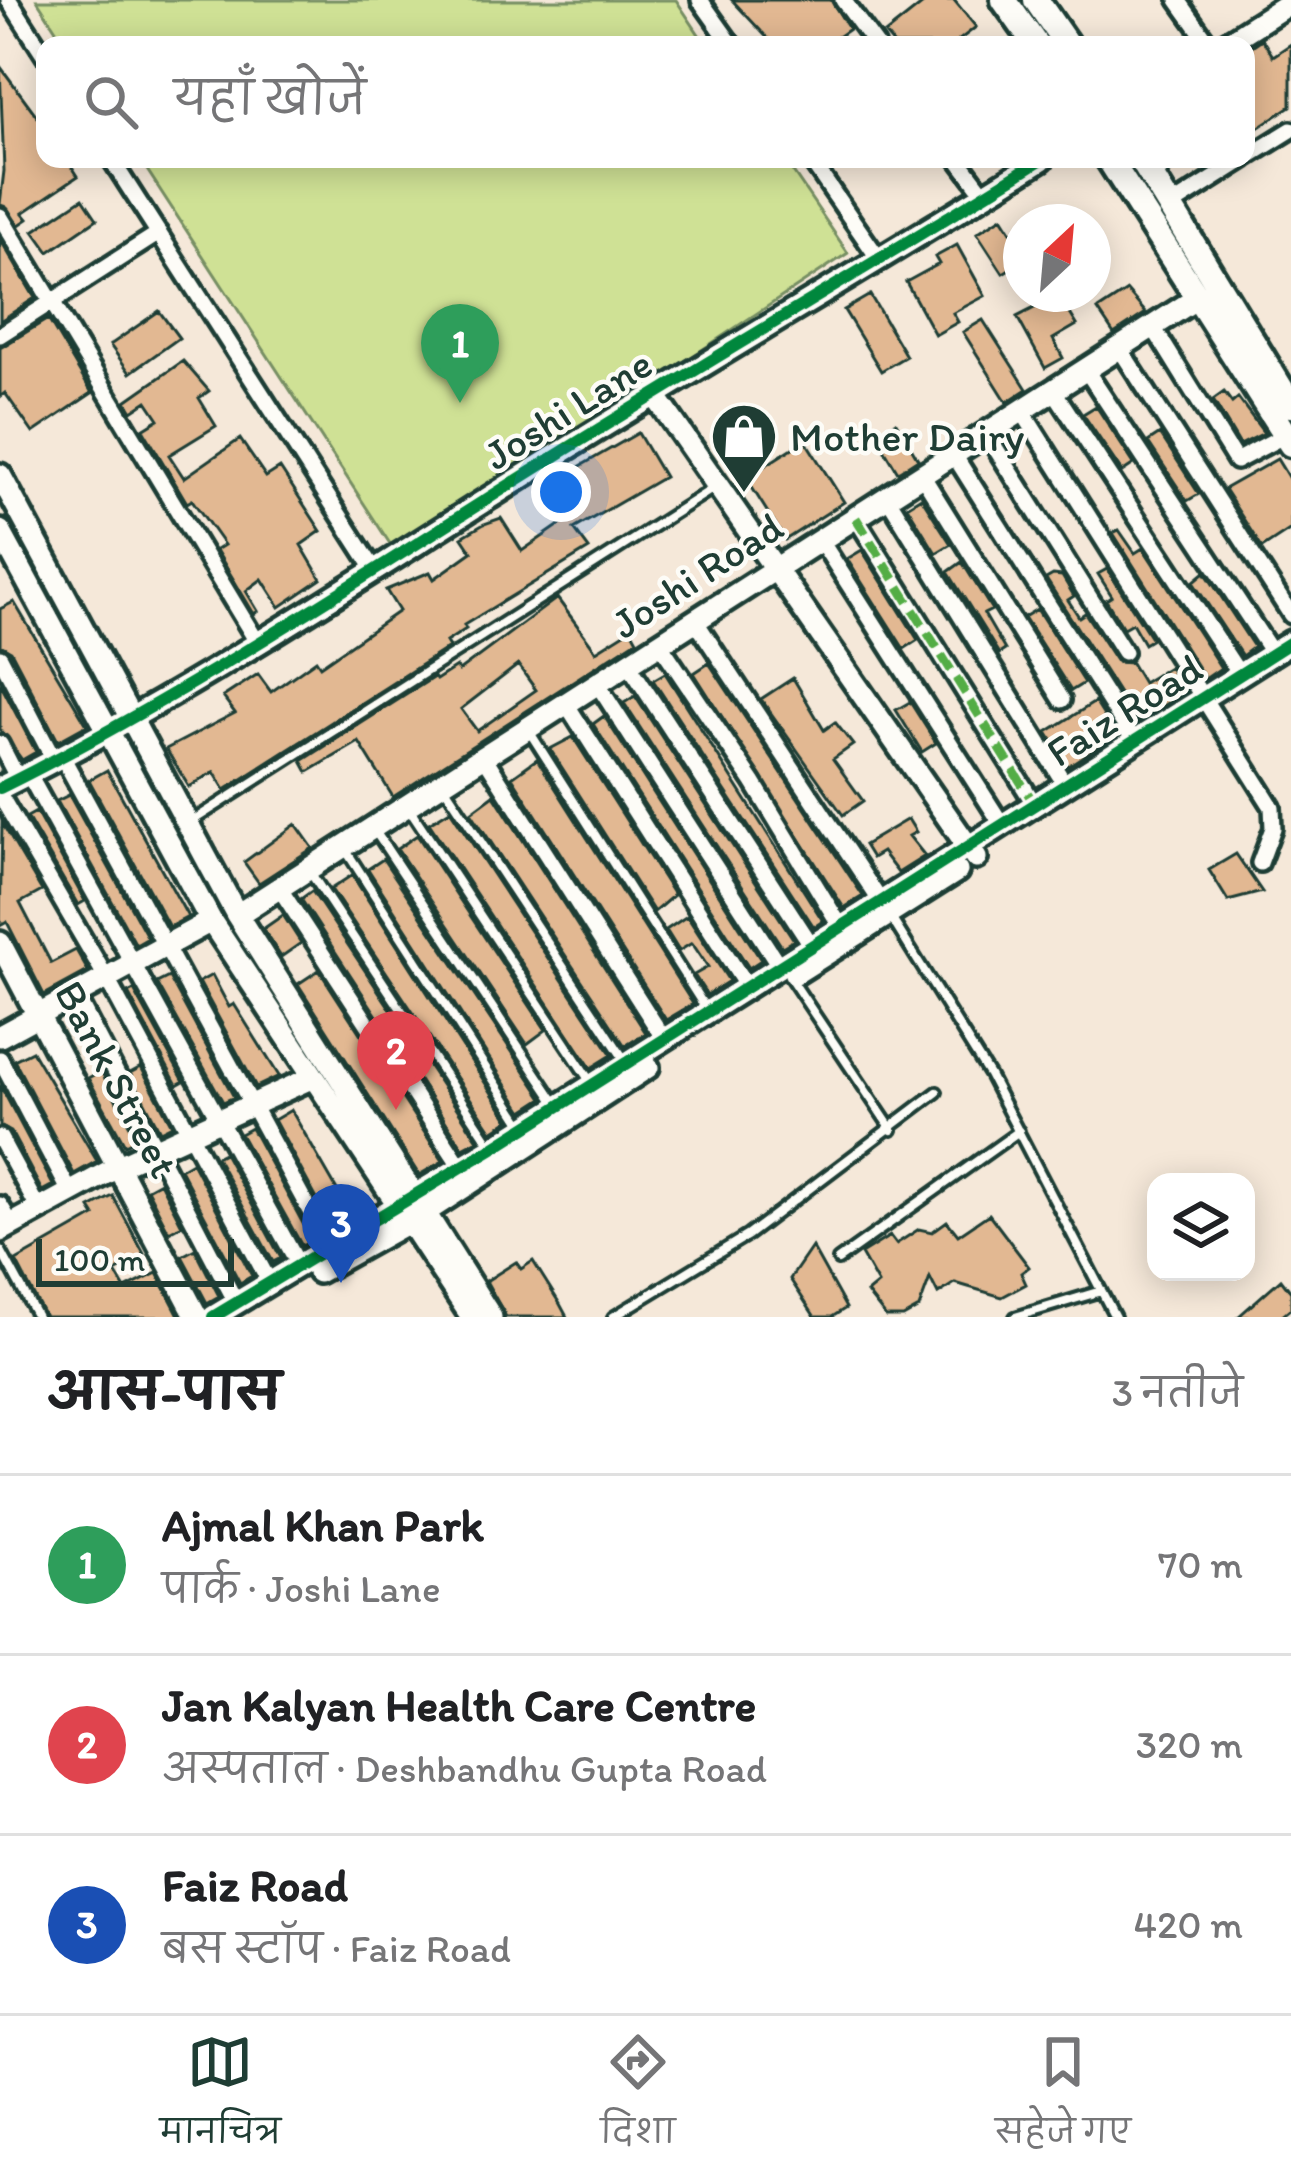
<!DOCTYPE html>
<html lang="hi">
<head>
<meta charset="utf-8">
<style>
  :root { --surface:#fff; --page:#f2f2f2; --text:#202124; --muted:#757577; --line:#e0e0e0; --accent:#1f3d34 }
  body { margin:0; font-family:Itim,"Playpen Sans Deva",sans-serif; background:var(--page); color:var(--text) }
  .controls { position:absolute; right:36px; bottom:36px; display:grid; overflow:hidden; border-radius:24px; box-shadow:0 6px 30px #0003 }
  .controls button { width:108px; height:108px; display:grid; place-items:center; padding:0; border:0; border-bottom:3px solid var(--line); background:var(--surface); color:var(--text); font:60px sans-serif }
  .compass { position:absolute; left:1003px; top:204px; width:108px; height:108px; border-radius:50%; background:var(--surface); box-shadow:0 6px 30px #0003; rotate:26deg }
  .scale { position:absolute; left:36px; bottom:30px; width:198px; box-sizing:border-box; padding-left:12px; border:6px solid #1f3d34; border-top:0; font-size:33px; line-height:42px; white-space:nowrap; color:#1f3d34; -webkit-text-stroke:9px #fdfcf7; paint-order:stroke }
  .you { position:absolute; left:561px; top:492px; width:42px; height:42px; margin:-30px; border:9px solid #fff; border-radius:50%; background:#1a73e8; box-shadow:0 0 0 18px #1a73e833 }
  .badge { display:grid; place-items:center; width:78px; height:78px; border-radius:50%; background:var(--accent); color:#fff; font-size:39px; font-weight:700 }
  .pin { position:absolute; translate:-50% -99px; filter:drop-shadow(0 3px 6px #0008) }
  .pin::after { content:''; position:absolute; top:63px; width:42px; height:36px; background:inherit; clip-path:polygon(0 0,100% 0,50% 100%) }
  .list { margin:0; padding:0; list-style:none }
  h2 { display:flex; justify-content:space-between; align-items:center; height:156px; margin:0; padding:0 48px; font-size:51px }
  h2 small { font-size:39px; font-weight:400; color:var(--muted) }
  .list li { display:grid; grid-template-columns:78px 1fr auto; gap:36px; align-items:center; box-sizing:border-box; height:180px; padding:0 48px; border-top:3px solid var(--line) }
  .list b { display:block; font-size:45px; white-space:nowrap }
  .list p { margin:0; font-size:39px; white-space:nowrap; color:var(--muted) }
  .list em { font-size:39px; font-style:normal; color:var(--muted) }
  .icon { flex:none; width:66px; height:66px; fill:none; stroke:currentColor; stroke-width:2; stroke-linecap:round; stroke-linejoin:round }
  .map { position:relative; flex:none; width:1291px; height:1317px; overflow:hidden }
  .search { position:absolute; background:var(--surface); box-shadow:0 6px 30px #0003; left:36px; right:36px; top:36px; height:132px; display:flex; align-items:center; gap:30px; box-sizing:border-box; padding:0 42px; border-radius:24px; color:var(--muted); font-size:45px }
  .sheet { height:696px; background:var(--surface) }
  nav { display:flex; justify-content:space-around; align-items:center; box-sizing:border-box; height:168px; border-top:3px solid var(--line); background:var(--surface); font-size:33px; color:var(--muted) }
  nav a { display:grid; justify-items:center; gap:6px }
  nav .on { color:var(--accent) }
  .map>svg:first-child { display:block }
</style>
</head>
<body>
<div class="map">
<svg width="1291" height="1317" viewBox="0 0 1291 1317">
  <rect width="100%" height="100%" fill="#f5e8d9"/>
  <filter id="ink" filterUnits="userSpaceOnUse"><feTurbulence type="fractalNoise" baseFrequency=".00833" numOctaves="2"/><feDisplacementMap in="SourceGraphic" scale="24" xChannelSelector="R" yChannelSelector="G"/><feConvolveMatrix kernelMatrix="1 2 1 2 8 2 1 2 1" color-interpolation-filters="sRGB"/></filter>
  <g filter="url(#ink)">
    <path fill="#cfe195" stroke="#778f64" stroke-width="3" d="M37 0H676L706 45H66Z
      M140 159H784L848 253 396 553Z"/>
    <path fill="#e2b892" stroke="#1f3d34" stroke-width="3" fill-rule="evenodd" d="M732 0H831L849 29 826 45H774Z
      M928 0H954L976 27 953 45H894L885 34Z
      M1262 39 1273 56 1291 44V106L1253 131 1246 120V50Z
      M0 66 45 127V159H67L78 176 23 213 28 219 19 225 0 204 4 171Z
      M83 198 97 219 49 252 34 231Z
      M1002 217 1021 247V262L1003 273 977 233Z
      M0 239 35 298 0 321Z
      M957 245 985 296 953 313 958 322 935 335 906 282 939 264 935 257Z
      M1127 291 1146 313 1114 334 1098 310Z
      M1043 294H1058L1077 325 1053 339 1063 358 1045 368 1017 317 1048 301Z
      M870 295 906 356 881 371 844 310Z
      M159 311 179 338 130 373 110 345Z
      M48 319 92 393 33 433 5 393 0 397V348Z
      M983 320 1027 389 1007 402 963 332Z
      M183 361 209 391 199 398 216 426 169 455 184 478 240 439 266 477 280 468 321 531 301 545 321 579 280 607 262 579 246 591 258 611 254 614 216 550 224 545 192 500 187 503 143 429 159 419 147 401 132 411 126 401Z
      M1224 392 1232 403 1238 398 1264 433 1240 445 1213 400Z
      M1096 406 1134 464 1122 472 1083 414Z
      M896 422 918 459 898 472 875 434Z
      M638 433 664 477 574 529 589 549 464 625 466 629 446 642 449 647 225 790 214 772 189 787 166 749 235 713 223 697 258 674 271 692 316 660 320 666 399 611 386 590 430 572 434 579 472 552 462 537 484 524 501 518 522 551 571 517 551 483Z
      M1160 434 1199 494 1187 501 1148 442Z
      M805 440 844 502 785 540 746 478Z
      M1277 459 1291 482V529L1262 548 1224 489Z
      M921 497 951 544 936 553 907 506Z
      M1119 530 1135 553 1143 548 1221 668 1205 679 1113 533Z
      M862 550 918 640 904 649 847 559Z
      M962 562 992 610 984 614 1005 650 999 654 948 572Z
      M1107 569 1152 639 1144 644 1132 623 1123 628 1106 600 1112 596 1098 574Z
      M1205 572 1254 647 1242 656 1193 582Z
      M1053 575 1062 576 1074 596 1068 600 1079 617 1085 613 1117 662 1131 663 1143 683 1169 667 1185 692 1137 722 1046 579Z
      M557 598 596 651 631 629 637 640 393 797 359 742 308 772 302 761 434 677 436 680 456 667 459 671ZM518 665 536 690 477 731 461 709Z
      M14 602 87 725 58 741 11 651 0 645V609Z
      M1037 609 1084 683 1071 691 1024 617Z
      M709 663 863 896 844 908 694 673Z
      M665 673 823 921 814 927 653 680Z
      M793 678 824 730 835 722 853 745 833 759 863 801 843 815 761 699Z
      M0 683 36 752 22 760 0 730Z
      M635 696 794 940 782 947 624 703Z
      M910 702 936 743 922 752 896 710Z
      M1095 702 1116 735 1068 766 1047 732Z
      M604 716 761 960 749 968 593 724Z
      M573 737 674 895 654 912 550 749Z
      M537 759 693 1004 666 1020 512 777Z
      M107 770 188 917 169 927 89 780Z
      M69 795 148 938 136 945 57 801Z
      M494 795 646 1033 625 1046 471 812Z
      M450 810 612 1055 591 1068 429 823Z
      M36 812 85 901 78 905 27 817Z
      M908 819 916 832 909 836 925 856 898 873 882 852 872 858 864 845Z
      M2 823 42 891 20 903 51 963 76 950 88 971 44 995 7 922 0 926Z
      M296 824 313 848 259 883 244 862Z
      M417 835 546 1030 527 1044 397 849Z
      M1236 854 1262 892 1228 901 1209 870Z
      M383 859 543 1098 523 1111 368 869Z
      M352 875 509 1120 492 1131 331 889Z
      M312 891 478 1140 463 1148 301 899Z
      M283 915 301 943 281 957 263 929Z
      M687 916 729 981 707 995 694 975 708 967 692 943 679 951 666 930Z
      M319 970 443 1161 419 1175 298 984Z
      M212 975 229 1007 234 1004 279 1076 256 1087 199 982Z
      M169 977 234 1097 223 1102 157 983Z
      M134 990 184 1081 177 1085 128 993Z
      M32 1051 97 1161 74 1174 14 1060Z
      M141 1067 172 1125 160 1131 130 1073Z
      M101 1071 137 1139 125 1145 88 1078Z
      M0 1085 53 1185 42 1191 11 1132 0 1126Z
      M291 1110 352 1216 332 1227 274 1120Z
      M251 1128 312 1240 302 1246 240 1134Z
      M224 1153 281 1258 273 1262 216 1157Z
      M192 1162 252 1276 240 1283 180 1169Z
      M160 1182 182 1225 169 1232 147 1189Z
      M113 1196 145 1256 115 1272 125 1289 157 1273 180 1317H45L16 1261 95 1216 90 1208Z
      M989 1214 1029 1267 1021 1273 1026 1284 1002 1297 955 1283 938 1294 930 1278 919 1308 903 1317H886L867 1293 878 1284 861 1254 890 1236 896 1244 919 1229 932 1232 947 1221 958 1235Z
      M812 1247 846 1308 832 1317H815L790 1279Z
      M195 1249 219 1296 207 1303 182 1256Z
      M533 1261 560 1304 567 1317H506L486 1281 516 1262 521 1269Z
      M1281 1279 1291 1292V1308L1280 1317H1238Z"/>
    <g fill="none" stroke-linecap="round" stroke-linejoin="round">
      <defs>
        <path id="lane" d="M1159 177 1172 159
          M529 731 708 1012
          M444 786 624 1059
          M409 808 590 1081
          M189 823 717 486
          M375 831 556 1103
          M345 849 522 1124
          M310 872 491 1145
          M890 916 989 1075 1115 1317
          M789 976 892 1130
          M0 1249 37 1317
          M838 1260 1019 1131
          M613 1317 748 1235 937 1092
          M1015 1317 1101 1291"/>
        <path id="street" d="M9 0 45 56
          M700 0 732 45
          M843 0 876 45
          M1178 0 1210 45
          M1246 158 1291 130
          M111 159 374 569
          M810 159 879 259
          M958 159 985 195
          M1169 207 1245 159
          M0 216 259 645
          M1153 327 1236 461 1285 435
          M0 335 159 233
          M1120 349 1291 615
          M1086 370 1273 654
          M1054 391 1240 675
          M1022 411 1272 807 1273 828 1260 863
          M986 433 1124 652
          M954 455 1135 742
          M922 475 1062 700
          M888 498 1066 786
          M856 518 1035 805
          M821 541 1003 826
          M696 622 881 902
          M660 644 753 782 841 927
          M0 657 55 762
          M629 665 812 946
          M598 685 780 967
          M567 705 747 987
          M0 744 18 779
          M63 758 330 1248
          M485 758 664 1039
          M29 775 300 1267
          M0 795 107 979 271 1285
          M280 889 461 1167
          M76 996 237 1304
          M0 1059 71 1194
          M0 1138 39 1210
          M0 1205 12 1225"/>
        <path id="secondary" d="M1224 45 1291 2
          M654 394 976 858
          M0 475 237 915 491 1317
          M0 531 211 921 472 1317
          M0 788C191 693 365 575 546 462 710 359 878 262 1042 159
          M237 915 1197 298
          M0 943 197 1317
          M796 973 957 871
          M0 1036 211 921
          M0 1231 121 1165 311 1078
          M318 1272 424 1213 648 1067
          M213 1317 493 1148 1291 642"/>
        <path id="primary" d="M1004 0 1036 45
          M1036 0 1067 45
          M1109 159 1291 444
          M1141 159 1291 405"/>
      </defs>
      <use href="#lane" stroke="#1f3d34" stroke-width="16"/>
      <use href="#street" stroke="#1f3d34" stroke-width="24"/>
      <use href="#secondary" stroke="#1f3d34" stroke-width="30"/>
      <use href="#primary" stroke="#1f3d34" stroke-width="33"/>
      <use href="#lane" stroke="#fdfcf7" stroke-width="8"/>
      <use href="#street" stroke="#fdfcf7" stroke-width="15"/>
      <use href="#secondary" stroke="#fdfcf7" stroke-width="21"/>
      <use href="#primary" stroke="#fdfcf7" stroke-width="24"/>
      <path stroke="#52ad45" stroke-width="9" stroke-dasharray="18 9" stroke-linecap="butt" d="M856 518 1035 805"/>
      <defs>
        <path id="cycleway" d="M0 788C191 693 365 575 546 462 710 359 878 262 1042 159
          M213 1317 493 1148 1291 642"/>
      </defs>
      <use href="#cycleway" stroke="#fdfcf7" stroke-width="20"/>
      <use href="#cycleway" stroke="#00873e" stroke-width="12"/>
    </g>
  </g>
  <defs>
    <symbol id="shop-pin" viewBox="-11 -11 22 30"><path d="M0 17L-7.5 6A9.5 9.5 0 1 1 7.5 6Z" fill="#1f3d34" stroke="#fdfcf7"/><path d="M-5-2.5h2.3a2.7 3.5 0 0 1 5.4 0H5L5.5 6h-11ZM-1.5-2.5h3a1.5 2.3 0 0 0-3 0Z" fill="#fff"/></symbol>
  </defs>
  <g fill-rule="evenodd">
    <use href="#shop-pin" x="706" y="398" width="76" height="104"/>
  </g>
  <g text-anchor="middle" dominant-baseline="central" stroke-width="9" stroke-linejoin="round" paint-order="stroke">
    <g font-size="42" fill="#1f3d34" stroke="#fdfcf7">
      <text transform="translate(568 409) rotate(-32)">Joshi Lane</text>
      <text transform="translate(697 575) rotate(-33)">Joshi Road</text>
      <text transform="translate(1124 710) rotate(-32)">Faiz Road</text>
      <text transform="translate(117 1079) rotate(62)">Bank Street</text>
    </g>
    <g font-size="42" fill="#1f3d34" stroke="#fdfcf7" text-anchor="start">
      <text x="790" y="436">Mother Dairy</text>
    </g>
  </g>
</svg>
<div class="controls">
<button><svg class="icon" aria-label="layers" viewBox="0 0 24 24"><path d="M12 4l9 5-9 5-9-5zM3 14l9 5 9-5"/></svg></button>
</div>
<svg class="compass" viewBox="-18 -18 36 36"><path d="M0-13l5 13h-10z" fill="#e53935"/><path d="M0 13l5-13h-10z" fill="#757577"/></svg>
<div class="scale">100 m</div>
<div class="you"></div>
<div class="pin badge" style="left:460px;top:403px;background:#2e9e5b">1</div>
<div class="pin badge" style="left:396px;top:1110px;background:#e0444e">2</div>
<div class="pin badge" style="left:341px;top:1283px;background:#1a4fb4">3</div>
<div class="search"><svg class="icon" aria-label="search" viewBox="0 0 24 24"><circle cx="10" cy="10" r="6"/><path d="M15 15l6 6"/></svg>यहाँ खोजें</div>
</div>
<section class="sheet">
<h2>आस-पास<small>3 नतीजे</small></h2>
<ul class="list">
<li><span class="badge" style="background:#2e9e5b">1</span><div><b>Ajmal Khan Park</b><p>पार्क · Joshi Lane</p></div><em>70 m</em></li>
<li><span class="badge" style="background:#e0444e">2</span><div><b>Jan Kalyan Health Care Centre</b><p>अस्पताल · Deshbandhu Gupta Road</p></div><em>320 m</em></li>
<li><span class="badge" style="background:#1a4fb4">3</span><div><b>Faiz Road</b><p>बस स्टॉप · Faiz Road</p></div><em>420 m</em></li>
</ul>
</section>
<nav>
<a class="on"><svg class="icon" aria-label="map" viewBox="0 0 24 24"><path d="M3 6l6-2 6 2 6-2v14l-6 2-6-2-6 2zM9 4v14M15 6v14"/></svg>मानचित्र</a>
<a><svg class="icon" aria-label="directions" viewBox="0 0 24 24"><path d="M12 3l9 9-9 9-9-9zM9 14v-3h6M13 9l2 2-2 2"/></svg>दिशा</a>
<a><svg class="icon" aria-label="saved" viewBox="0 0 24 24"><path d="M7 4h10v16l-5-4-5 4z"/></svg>सहेजे गए</a>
</nav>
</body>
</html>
